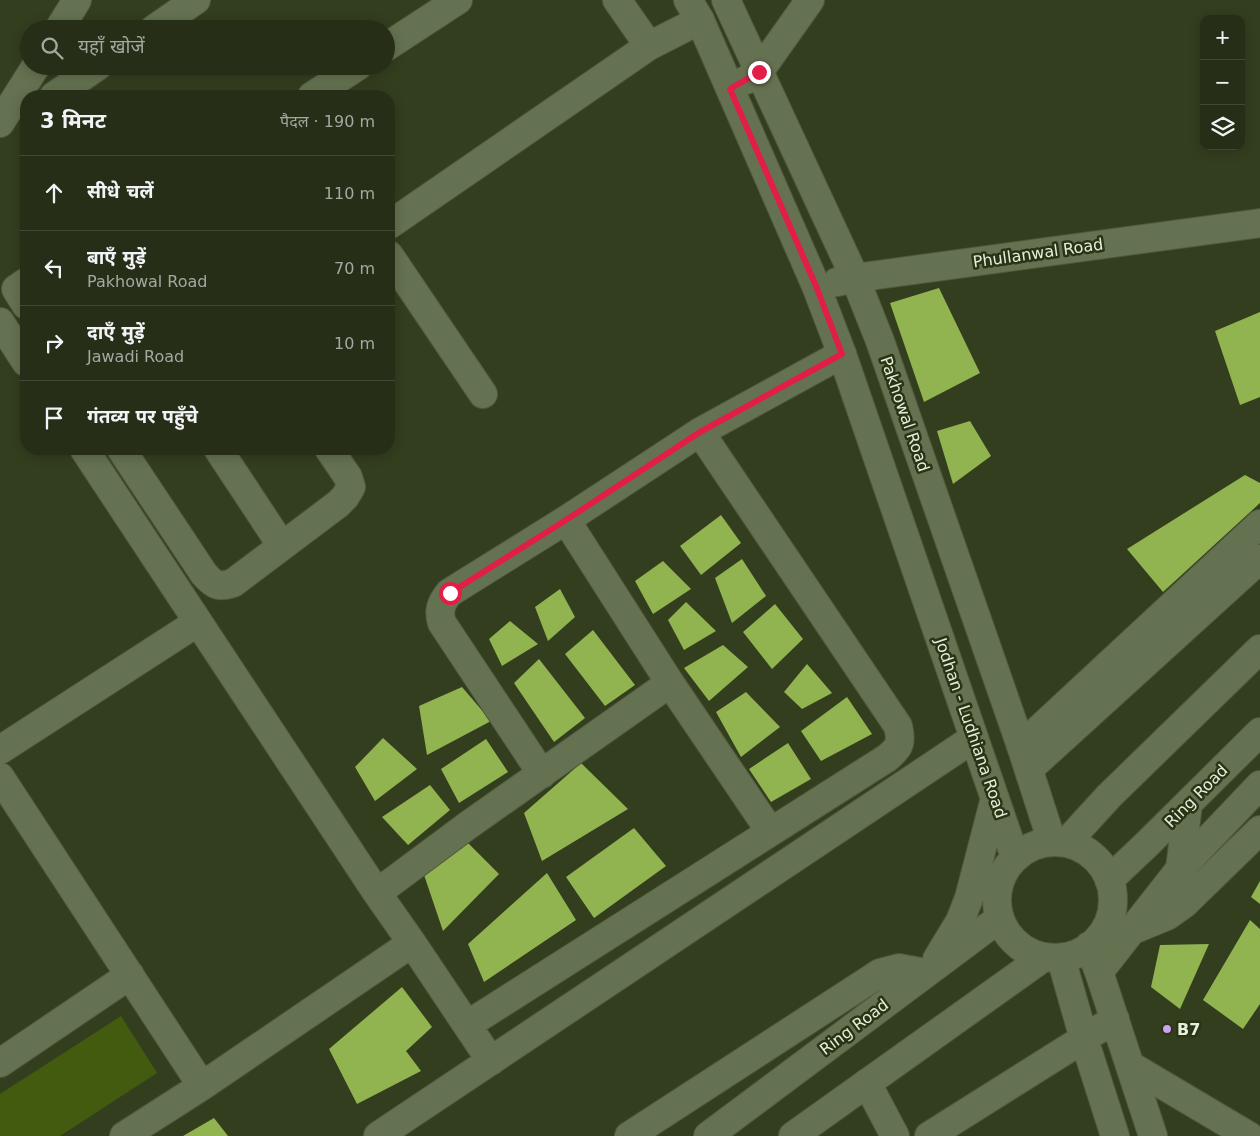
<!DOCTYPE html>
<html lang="hi">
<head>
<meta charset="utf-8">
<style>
  :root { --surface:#262e17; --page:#2e3620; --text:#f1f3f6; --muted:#a4a8a1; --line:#424a36 }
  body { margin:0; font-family:"DejaVu Sans","Noto Sans Devanagari",sans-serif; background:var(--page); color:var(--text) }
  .controls { position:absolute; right:15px; top:15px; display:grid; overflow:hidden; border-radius:10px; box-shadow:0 2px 12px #0003 }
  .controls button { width:45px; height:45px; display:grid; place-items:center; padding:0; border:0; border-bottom:1px solid var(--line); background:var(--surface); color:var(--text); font:25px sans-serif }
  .stop { position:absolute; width:15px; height:15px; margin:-11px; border:4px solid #e11d48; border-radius:50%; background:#fff }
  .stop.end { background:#e11d48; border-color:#fff; box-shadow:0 1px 5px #0008 }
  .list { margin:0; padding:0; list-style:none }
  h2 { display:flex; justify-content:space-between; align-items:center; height:65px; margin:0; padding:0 20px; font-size:21px }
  h2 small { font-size:16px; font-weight:400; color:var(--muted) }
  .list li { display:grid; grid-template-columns:32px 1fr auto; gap:15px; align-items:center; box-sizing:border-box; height:75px; padding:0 20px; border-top:1px solid var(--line) }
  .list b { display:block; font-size:19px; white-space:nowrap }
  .list p { margin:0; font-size:16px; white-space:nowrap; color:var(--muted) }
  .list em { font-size:16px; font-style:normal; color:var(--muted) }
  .icon { flex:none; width:28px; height:28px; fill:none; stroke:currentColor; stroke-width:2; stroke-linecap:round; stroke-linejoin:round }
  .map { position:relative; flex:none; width:1260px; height:1136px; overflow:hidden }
  .search { position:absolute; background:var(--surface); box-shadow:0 2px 12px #0003; left:20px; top:20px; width:375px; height:55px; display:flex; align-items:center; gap:12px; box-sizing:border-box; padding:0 18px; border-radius:28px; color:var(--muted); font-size:19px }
  .panel { position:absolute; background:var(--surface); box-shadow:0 2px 12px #0003; left:20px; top:90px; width:375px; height:365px; border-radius:20px }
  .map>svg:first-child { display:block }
</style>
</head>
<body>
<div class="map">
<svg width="1260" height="1136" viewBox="0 0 1260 1136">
  <rect width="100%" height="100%" fill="#333e1f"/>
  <path fill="#435b0e" d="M121 1016 157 1073 60 1136H0V1094Z"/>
  <path fill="#91b450" d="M939 288 980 373 924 402 890 303Z
    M1260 312V397L1240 405 1215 331Z
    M970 421 991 456 953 484 937 431Z
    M1245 475 1260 483V503L1163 592 1127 549Z
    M721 515 741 543 701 575 680 546Z
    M742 559 766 596 732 623 715 578Z
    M663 561 691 589 653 614 635 581Z
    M560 589 575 617 548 641 535 607Z
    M686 602 716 631 684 650 668 620Z
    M775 604 803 639 772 669 743 632Z
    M510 621 538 644 502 666 489 639Z
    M593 630 635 685 605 706 565 654Z
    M723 645 748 667 709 701 684 668Z
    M539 659 585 718 554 742 514 683Z
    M807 664 832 693 802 709 784 692Z
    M462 687 491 721 427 755 419 706Z
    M746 692 780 727 741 757 716 712Z
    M847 697 872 734 821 761 801 731Z
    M383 738 417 769 375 801 355 767Z
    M486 739 508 772 459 803 441 769Z
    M788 743 811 779 771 802 749 769Z
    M581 763 628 809 542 861 524 813Z
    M430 785 450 810 408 845 382 817Z
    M634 828 666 866 594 918 566 877Z
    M467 842 499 874 443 931 422 869Z
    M547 873 576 920 484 982 468 944Z
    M1260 881V904L1251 897Z
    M1250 920 1260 929V1004L1243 1029 1203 1000Z
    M1209 944 1180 1009 1151 987 1160 945Z
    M402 987 432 1027 406 1051 421 1071 357 1104 329 1049Z
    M214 1118 228 1136H183Z"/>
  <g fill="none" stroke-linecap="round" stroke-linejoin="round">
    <defs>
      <path id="street" d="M617 0 649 46
        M59 29 77 0
        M154 29 196 0
        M386 47 458 0
        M54 96 98 66
        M312 96 358 66
        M0 123 36 66
        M389 225 649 46 700 20
        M389 255 483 394
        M26 282 16 289 26 305
        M0 322 26 362
        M84 449 377 893 412 943
        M121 449 204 574C214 585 218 588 233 583L338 504 345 497 351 487 348 477 329 449
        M218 449 282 546
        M566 520 670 683 770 831
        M1021 746 1260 524
        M0 750 198 622
        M1029 769 1260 559
        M542 774 442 623C438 611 441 603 449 593L566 520 700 432 842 354
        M0 777 202 1086
        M377 893 467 826 670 683
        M1133 930 1167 916 1184 904 1260 830
        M1099 972 1180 869 1260 785
        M467 1025 887 758C900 747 902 743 898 726L700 432
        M0 1063 130 975
        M1131 1066 1249 1136
        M867 1083 895 1136
        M124 1136 202 1086 412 943 491 1061
        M378 1136 974 738"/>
      <path id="secondary" d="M688 0 700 20 816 286 842 354 1015 857
        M726 0 855 278 880 341 1021 746 1052 842
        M746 80 759 72 810 0
        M837 282 855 278 1260 223
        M997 900a58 58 0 1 1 116 0a58 58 0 1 1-116 0Z
        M1066 843 1109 796 1260 649
        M1180 869 1188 804
        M1109 880 1146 845 1260 732
        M1089 946 1099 972 1153 1136
        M1061 958 1084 1039 1115 1136
        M937 959 960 921 969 898 995 798
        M629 1136 880 973 899 968 926 973
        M708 1136 1000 918
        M793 1136 1044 957
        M929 1136 1115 1019"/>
    </defs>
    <use href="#street" stroke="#50593d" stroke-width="30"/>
    <use href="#secondary" stroke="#50593d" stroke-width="30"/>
    <use href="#street" stroke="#657251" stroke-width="28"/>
    <use href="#secondary" stroke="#657251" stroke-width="28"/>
  </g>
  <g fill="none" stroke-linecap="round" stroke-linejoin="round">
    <path stroke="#e11d48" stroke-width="6" d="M450 593 566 520 700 432 842 354 816 286 730 89 759 72"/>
  </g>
  <circle fill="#c8a5ee" stroke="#293415" stroke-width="2" cx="1167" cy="1029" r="5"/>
  <g text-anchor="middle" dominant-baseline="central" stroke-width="5" stroke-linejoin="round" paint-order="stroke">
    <g font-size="16" fill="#e5eddb" stroke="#293415">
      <text transform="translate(1038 253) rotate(-8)">Phullanwal Road</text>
      <text transform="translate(905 414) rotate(71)">Pakhowal Road</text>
      <text transform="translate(971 728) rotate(71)">Jodhan - Ludhiana Road</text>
      <text transform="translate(1196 796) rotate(-45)">Ring Road</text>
      <text transform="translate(854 1027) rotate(-37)">Ring Road</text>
    </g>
    <g font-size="16" font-weight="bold" fill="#e5eddb" stroke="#293415" text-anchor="start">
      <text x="1177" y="1029">B7</text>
    </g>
  </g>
</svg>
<div class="controls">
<button>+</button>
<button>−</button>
<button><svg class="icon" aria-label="layers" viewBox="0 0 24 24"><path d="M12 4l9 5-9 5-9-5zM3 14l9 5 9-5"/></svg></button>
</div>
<div class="stop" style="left:450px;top:593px"></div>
<div class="stop end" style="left:759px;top:72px"></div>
<div class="search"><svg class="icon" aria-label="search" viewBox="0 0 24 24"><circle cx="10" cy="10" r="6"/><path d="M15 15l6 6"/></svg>यहाँ खोजें</div>
<section class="panel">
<h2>3 मिनट<small>पैदल · 190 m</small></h2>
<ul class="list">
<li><svg class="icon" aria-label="ahead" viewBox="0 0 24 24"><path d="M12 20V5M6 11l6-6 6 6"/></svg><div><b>सीधे चलें</b></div><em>110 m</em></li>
<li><svg class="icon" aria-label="left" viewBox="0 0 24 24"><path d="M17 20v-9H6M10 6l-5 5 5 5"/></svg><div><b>बाएँ मुड़ें</b><p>Pakhowal Road</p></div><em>70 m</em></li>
<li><svg class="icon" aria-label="right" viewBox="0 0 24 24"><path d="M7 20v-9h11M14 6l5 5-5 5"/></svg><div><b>दाएँ मुड़ें</b><p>Jawadi Road</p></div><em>10 m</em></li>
<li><svg class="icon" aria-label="arrive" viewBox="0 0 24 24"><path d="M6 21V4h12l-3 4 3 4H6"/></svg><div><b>गंतव्य पर पहुँचे</b></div></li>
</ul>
</section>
</div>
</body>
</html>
